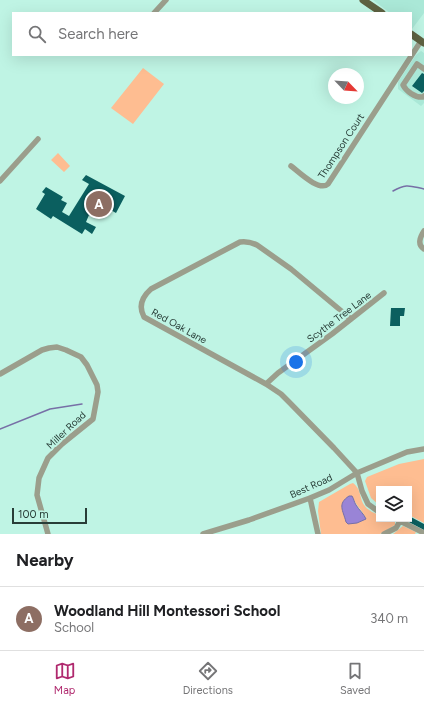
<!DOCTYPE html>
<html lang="en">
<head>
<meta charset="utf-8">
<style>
  :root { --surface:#fff; --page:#f6f6f6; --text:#202124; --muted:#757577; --line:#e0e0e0; --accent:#b0296e }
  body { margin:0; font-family:Figtree,sans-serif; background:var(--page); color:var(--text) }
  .controls { position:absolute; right:12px; bottom:12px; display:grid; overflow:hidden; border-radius:0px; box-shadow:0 4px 16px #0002 }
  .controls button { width:36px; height:36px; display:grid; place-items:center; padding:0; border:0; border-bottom:1px solid var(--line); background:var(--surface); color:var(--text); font:20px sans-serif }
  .compass { position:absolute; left:328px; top:68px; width:36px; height:36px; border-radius:50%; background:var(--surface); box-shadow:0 4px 16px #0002; rotate:115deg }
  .scale { position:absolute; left:12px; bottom:10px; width:75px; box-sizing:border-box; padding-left:4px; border:2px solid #283d37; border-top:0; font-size:11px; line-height:14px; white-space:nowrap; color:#283d37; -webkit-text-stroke:3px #bff4e4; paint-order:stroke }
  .you { position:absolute; left:296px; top:362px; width:14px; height:14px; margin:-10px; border:3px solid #fff; border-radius:50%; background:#1a73e8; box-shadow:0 0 0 6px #1a73e833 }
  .badge { display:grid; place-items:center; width:26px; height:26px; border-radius:50%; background:var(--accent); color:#fff; font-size:13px; font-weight:700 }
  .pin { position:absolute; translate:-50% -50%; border:2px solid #fff; box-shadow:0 1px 4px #0006 }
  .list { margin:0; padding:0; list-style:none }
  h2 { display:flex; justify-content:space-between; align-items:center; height:52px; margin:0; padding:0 16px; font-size:17px }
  h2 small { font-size:13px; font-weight:400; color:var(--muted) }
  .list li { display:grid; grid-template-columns:26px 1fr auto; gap:12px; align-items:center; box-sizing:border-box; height:64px; padding:0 16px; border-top:1px solid var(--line) }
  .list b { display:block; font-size:15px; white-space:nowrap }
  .list p { margin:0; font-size:13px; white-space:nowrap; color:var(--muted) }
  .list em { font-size:13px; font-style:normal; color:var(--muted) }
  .icon { flex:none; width:22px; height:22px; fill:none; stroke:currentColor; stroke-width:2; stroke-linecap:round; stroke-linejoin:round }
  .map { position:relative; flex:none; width:424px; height:534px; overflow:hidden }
  .search { position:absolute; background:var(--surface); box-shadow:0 4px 16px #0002; left:12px; right:12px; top:12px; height:44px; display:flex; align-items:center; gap:10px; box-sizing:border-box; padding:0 14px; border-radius:0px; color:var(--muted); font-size:15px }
  .sheet { height:116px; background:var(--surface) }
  nav { display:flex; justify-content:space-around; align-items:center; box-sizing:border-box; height:56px; border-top:1px solid var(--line); background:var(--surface); font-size:11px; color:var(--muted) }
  nav a { display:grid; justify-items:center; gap:2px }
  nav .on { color:var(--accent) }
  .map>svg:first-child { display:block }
</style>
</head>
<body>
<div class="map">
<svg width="424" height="534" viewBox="0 0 424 534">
  <rect width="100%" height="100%" fill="#bff4e4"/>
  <path fill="#aae8d7" d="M373 0H424V13L412 29 411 28V13H390Z
    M421 51 424 53V103L421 106 398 89V82L416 55Z"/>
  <path fill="#febd91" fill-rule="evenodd" d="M143 68 164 84 133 124 111 108Z
    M58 153 70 166 64 172 51 160Z
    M424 459V523L409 515V489H379V505L371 498 365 481 367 477 399 464Z
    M353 483C366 493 354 506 379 515V519H391L395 521V525L380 534H321L318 511 319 502 350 484ZM353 498C356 506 363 511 366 519L357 523Z
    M403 526 416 532 415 534H393Z"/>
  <path fill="#9984d6" stroke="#776fa6" d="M349 496H352C354 499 354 502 356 505 359 510 364 514 366 519L357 523 348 524 346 522C343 510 337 504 349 496Z"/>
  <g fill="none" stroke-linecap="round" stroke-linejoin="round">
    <path stroke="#776fa6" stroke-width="1.5" d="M393 191C407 183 410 186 424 189
      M0 429 50 409 82 404"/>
  </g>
  <path fill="#0b5f5f" d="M422 73 424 74V91L422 93 412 86Z
    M86 175 125 196 116 213 102 205 93 217 89 215 86 222 96 227 92 234 85 229 82 234 53 216 51 219 36 209 45 194 42 192 46 187 63 197 61 200 67 203 62 212 69 216 89 184 82 180Z
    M391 308H405L404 316H400V326H390Z
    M409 516 424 524V530L403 519H409Z"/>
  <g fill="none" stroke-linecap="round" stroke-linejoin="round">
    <path stroke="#9b9e8c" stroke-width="5.5" d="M154 13 166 0
      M424 69 417 64 403 85C406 91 415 98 423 97L424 96
      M291 166C299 172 319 192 328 184L421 41
      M0 181 38 139
      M424 231C420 237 417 245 424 249
      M351 319 291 269 257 245C251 242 247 241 240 242L151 289C142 297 138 306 144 317L266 384 281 394 289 402 334 448 357 473 362 491 368 504 379 512
      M0 374 42 350 49 348 57 347 66 350 81 357 87 365 97 385 98 392 93 419 62 444 48 458 39 478 37 495 48 534
      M266 384 278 373 332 334 384 293
      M310 498 318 534
      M396 519 424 533
      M203 534 249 520 310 498 329 490 357 473 407 452 424 449
      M384 534 396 528 400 521"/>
    <path stroke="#5e6242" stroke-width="7" d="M363 0 382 13
      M411 34 424 43"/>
  </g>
  <g text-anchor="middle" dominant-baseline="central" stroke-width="4" stroke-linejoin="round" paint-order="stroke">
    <g font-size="10" fill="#283d37" stroke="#bff4e4">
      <text transform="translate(341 146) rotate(-57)">Thompson Court</text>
      <text transform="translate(339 317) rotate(-37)">Scythe Tree Lane</text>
      <text transform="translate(179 326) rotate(29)">Red Oak Lane</text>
      <text transform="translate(66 430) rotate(-43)">Miller Road</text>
      <text transform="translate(311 486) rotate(-24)">Best Road</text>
    </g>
  </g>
</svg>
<div class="controls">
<button><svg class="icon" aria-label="layers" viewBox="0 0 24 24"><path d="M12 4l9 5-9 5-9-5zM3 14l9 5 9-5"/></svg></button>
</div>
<svg class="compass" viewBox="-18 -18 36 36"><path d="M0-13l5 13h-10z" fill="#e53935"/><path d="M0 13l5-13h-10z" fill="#757577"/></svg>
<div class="scale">100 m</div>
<div class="you"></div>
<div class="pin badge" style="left:99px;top:204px;background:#8d6e63">A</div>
<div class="search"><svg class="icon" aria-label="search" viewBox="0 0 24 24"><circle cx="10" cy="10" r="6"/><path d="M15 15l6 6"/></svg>Search here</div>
</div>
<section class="sheet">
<h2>Nearby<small></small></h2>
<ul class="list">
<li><span class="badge" style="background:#8d6e63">A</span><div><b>Woodland Hill Montessori School</b><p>School</p></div><em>340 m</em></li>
</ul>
</section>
<nav>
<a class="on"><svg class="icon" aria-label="map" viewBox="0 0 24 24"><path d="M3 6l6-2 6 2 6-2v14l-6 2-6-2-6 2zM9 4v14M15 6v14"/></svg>Map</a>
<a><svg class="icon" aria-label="directions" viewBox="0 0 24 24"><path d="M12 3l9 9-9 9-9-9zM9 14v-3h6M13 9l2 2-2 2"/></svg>Directions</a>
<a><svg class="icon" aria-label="saved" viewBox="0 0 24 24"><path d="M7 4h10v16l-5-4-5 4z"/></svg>Saved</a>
</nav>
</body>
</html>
